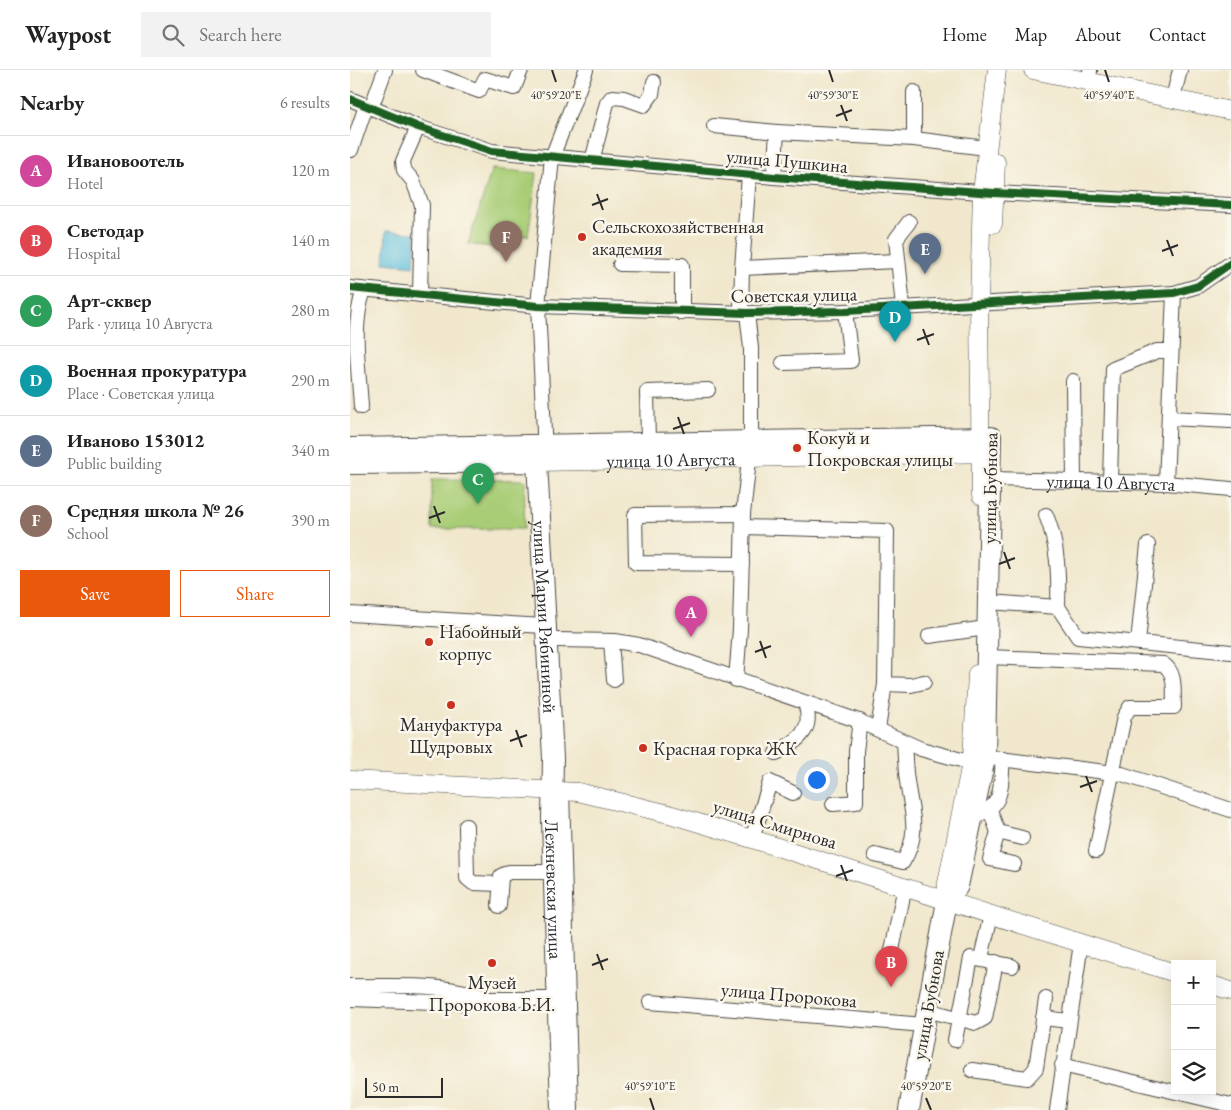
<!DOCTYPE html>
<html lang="en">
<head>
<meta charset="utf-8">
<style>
  :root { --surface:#fff; --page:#f2f2f2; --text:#222; --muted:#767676; --line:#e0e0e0; --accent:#ea580c }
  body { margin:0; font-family:"EB Garamond",serif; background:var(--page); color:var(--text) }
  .controls { position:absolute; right:15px; bottom:15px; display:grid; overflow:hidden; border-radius:0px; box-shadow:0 5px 20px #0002 }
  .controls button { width:45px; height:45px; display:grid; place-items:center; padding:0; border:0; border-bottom:1px solid var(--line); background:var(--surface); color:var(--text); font:25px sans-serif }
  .scale { position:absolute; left:15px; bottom:12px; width:78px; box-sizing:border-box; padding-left:5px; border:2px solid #2b2b2b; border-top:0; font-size:14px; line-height:18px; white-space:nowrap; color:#2b2b2b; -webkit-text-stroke:4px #fbf7ec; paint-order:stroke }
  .you { position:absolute; left:466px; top:709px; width:18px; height:18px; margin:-12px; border:4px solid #fff; border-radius:50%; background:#1a73e8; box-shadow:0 0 0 8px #1a73e833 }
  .badge { display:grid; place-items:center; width:32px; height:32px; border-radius:50%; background:var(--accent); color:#fff; font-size:16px; font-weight:700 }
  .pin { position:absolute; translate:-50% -41px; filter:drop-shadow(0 1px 2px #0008) }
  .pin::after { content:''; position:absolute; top:26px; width:18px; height:15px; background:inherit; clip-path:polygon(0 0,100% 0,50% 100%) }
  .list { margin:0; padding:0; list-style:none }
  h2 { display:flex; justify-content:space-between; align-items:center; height:65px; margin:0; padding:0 20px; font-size:21px }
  h2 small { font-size:16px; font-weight:400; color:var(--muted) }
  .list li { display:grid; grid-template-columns:32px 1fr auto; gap:15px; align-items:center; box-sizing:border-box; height:70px; padding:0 20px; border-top:1px solid var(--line) }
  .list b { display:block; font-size:19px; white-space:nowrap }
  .list p { margin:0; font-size:16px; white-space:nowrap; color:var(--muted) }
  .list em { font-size:16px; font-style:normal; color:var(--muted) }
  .actions { display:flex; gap:10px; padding:15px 20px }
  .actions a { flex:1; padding:11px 0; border:1px solid var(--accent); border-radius:0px; text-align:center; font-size:18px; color:var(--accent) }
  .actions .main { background:var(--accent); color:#fff }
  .icon { flex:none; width:28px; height:28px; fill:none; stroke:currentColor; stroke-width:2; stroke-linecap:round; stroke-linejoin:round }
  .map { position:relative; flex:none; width:881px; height:1040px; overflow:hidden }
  header { display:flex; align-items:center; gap:30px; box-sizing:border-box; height:70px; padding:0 25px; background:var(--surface); border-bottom:1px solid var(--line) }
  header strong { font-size:24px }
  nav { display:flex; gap:28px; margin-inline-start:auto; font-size:18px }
  .search { width:350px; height:45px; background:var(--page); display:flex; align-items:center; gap:12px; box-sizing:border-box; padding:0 18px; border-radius:0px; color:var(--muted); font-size:19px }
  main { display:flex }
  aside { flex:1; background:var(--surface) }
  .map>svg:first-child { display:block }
</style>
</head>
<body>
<header>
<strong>Waypost</strong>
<div class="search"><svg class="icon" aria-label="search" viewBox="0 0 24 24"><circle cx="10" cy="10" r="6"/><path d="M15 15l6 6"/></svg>Search here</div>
<nav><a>Home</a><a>Map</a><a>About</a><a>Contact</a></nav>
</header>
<main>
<aside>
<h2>Nearby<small>6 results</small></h2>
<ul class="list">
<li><span class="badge" style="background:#d1479c">A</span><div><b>Ивановоотель</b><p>Hotel</p></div><em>120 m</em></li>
<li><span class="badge" style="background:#e0444e">B</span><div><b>Светодар</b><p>Hospital</p></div><em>140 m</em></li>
<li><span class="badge" style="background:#2e9e5b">C</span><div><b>Арт-сквер</b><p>Park · улица 10 Августа</p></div><em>280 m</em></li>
<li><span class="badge" style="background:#0f9aa8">D</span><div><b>Военная прокуратура</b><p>Place · Советская улица</p></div><em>290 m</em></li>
<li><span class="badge" style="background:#5c6f8a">E</span><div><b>Иваново 153012</b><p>Public building</p></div><em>340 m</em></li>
<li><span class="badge" style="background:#8d6e63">F</span><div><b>Средняя школа № 26</b><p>School</p></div><em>390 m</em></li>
</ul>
<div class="actions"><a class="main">Save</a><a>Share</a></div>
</aside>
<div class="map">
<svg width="881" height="1040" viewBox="0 0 881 1040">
  <rect width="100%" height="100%" fill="#fbf7ec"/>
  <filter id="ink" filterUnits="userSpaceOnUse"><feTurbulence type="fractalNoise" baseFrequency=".02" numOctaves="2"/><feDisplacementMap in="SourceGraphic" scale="10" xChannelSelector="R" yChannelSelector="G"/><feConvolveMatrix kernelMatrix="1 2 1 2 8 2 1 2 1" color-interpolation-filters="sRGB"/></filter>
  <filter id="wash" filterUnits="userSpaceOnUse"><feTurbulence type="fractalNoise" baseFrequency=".0096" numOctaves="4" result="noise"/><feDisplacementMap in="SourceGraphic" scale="20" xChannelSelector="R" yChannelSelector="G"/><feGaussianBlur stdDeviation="1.12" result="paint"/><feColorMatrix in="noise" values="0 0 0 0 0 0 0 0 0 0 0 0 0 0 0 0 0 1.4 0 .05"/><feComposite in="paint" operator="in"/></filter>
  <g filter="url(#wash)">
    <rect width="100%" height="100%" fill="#f0e7cc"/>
    <path fill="#a9cd76" stroke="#6a7c50" d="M142 99 187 103 178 166 156 165 155 179 118 174Z
      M82 409 175 410 174 459H82Z"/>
    <path fill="#5cbedb" stroke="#447483" d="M36 161 66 163 64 196 34 193Z"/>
  </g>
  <g filter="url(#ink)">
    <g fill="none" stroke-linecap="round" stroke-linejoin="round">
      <defs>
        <g id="minor">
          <path d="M73 0 129 21 135 9 164 18 171 0"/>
          <path d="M740 2V0"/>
          <path d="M825 20 830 0"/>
          <path d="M564 22V69"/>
          <path d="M0 29 68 57 142 81 424 107 644 123 881 135"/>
          <path d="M21 38 35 0"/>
          <path d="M364 56 427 62"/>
          <path d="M68 57 53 91 54 100 63 111 72 135 70 225"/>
          <path d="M1 80 16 36"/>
          <path d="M242 91 257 33 262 27 274 28 294 35 302 24 304 12"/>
          <path d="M424 107 427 62 564 69 636 78"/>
          <path d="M270 194 332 195V243"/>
          <path d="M392 198 399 105"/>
          <path d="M0 218 188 236 397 243 495 241 824 223 848 216 881 193"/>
          <path d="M553 237 546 169 559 152"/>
          <path d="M391 243 392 198 547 191"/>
          <path d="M433 293 501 291 495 241"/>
          <path d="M723 311 724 411"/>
          <path d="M11 337C9 299 1 256 14 220"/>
          <path d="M819 348 881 351"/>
          <path d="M298 374 297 322 358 320"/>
          <path d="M195 383 188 236 202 87 236 0"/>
          <path id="s1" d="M641 409 816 413 881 419"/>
          <path d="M760 412 763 299 807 281H821"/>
          <path d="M816 413 824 223"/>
          <path d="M696 445C708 474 709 506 708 537"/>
          <path d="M393 457 537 461 535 614 561 615 574 612"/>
          <path d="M392 494 286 493 285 445 393 444"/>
          <path d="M638 532 708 537 728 567 881 582"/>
          <path d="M0 544 194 556"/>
          <path d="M579 566 629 559"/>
          <path d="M206 570 265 571 289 575 506 650 571 679 615 691 622 688H642L772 704 881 740"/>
          <path d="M261 571 264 610"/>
          <path d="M788 572 798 475"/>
          <path d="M638 587 813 594C827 603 823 621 824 637H780L774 647 746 781"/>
          <path d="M386 610 390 559 393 444 401 372V278L397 243"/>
          <path d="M528 659 535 614"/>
          <path d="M426 683C447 671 465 661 455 633"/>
          <path d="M212 720 221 1040"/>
          <path d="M483 734 506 732V681L510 651"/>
          <path d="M640 740 648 762 672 768"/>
          <path d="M624 746C655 737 650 717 653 689"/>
          <path d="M116 756 117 808 123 813 149 814"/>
          <path d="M648 762 640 789 664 794"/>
          <path d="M402 769 420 712 443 723"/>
          <path d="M525 785 553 792C571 762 561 742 557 711 555 698 555 685 554 672"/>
          <path d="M149 836 151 806 159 802H204"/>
          <path d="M631 888 641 845"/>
          <path d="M540 890 555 816"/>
          <path d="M0 916C46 917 95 912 138 929"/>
          <path d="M0 929 112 933 138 929H208"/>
          <path d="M300 932 574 955"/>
          <path d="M577 940 626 953 635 948 646 892"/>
          <path d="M693 948 719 951"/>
          <path d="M605 970 621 888 662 896"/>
          <path d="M712 995 881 1035"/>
          <path d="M622 1000 677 1008 686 998 696 929"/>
          <path d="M707 1040 731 873"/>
        </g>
        <g id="major">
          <path d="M683 0 881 41"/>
          <path d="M643 154 646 92"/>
          <path id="s2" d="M187 392 641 383"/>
          <path d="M631 426 629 234 632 122 647 0"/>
          <path d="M0 710 228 722 319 744 402 769 825 903"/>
          <path d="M597 831V813L622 688 627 604"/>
          <path d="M862 915 881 921"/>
        </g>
        <g id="highway">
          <path d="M0 378 641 367 635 688 608 816 597 831 559 1040"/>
          <path id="s3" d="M0 394 187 392 203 688 202 749 211 1040"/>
        </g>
      </defs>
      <use href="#minor" stroke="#494743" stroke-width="16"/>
      <use href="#major" stroke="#494743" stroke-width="19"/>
      <use href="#highway" stroke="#494743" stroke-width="22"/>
      <use href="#minor" stroke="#fff" stroke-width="14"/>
      <use href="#major" stroke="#fff" stroke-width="18"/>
      <use href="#highway" stroke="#fff" stroke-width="20"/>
      <defs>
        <path id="cycleway" d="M0 29 68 57 142 81 424 107 644 123 881 135
          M0 218 188 236 397 243 495 241 824 223 848 216 881 193"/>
      </defs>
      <use href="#cycleway" stroke="#fbf7ec" stroke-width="11"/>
      <use href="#cycleway" stroke="#1b5e20" stroke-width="8"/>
    </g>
  </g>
  <path fill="none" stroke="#2b2b2b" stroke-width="2" d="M202 0 206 12M479 0 483 12M755 0 759 12M491 35 497 51M486 46 502 40M247 124 253 140M242 135 258 129M817 170 823 186M812 181 828 175M573 259 579 275M567 270 584 264M328 347 334 364M323 359 340 353M84 436 90 453M79 448 95 442M654 482 660 499M649 494 665 488M410 571 416 588M405 582 421 576M166 660 172 677M160 671 177 665M736 706 742 722M730 717 747 711M491 795 497 811M486 806 503 800M247 884 253 900M242 895 258 889M300 1028 304 1040M576 1028 581 1040"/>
  <g fill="#c8321e" stroke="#fbf7ec" stroke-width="2">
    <circle cx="232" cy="167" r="5"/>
    <circle cx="447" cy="378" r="5"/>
    <circle cx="79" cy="572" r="5"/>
    <circle cx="101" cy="635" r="5"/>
    <circle cx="293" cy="678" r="5"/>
    <circle cx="142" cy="893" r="5"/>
  </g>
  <g text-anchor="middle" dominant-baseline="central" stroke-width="5" stroke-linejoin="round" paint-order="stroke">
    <g font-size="19" fill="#2b2b2b" stroke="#fbf7ec">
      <text transform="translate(437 91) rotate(5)">улица Пушкина</text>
      <text transform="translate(444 225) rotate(-1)">Советская улица</text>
      <text stroke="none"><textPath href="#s2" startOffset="134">улица 10 Августа</textPath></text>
      <text stroke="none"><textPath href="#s1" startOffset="120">улица 10 Августа</textPath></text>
      <text transform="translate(640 418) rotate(-89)">улица Бубнова</text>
      <text stroke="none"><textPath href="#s3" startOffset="342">улица Марии Рябининой</textPath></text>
      <text transform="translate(425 754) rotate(17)">улица Смирнова</text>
      <text stroke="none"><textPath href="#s3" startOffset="615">Лежневская улица</textPath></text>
      <text transform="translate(439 925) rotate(5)">улица Пророкова</text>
      <text transform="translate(578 935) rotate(-80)">улица Бубнова</text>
    </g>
    <g font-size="19" fill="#2b2b2b" stroke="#fbf7ec" text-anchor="start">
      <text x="242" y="156">Сельскохозяйственная<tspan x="242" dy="22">академия</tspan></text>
      <text x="457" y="367">Кокуй и<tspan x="457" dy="22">Покровская улицы</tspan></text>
      <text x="89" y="561">Набойный<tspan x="89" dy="22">корпус</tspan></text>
      <text x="101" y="654" text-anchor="middle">Мануфактура<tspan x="101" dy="22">Щудровых</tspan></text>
      <text x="303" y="678">Красная горка ЖК</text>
      <text x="142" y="912" text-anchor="middle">Музей<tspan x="142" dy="22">Пророкова Б.И.</tspan></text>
    </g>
  </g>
  <g font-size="12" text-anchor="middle" fill="#2b2b2b" stroke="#fbf7ec" stroke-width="5" stroke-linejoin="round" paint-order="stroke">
    <text x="206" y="29">40°59'20"E</text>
    <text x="483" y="29">40°59'30"E</text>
    <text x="759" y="29">40°59'40"E</text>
    <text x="300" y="1020">40°59'10"E</text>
    <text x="576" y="1020">40°59'20"E</text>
  </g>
</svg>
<div class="controls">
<button>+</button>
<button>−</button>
<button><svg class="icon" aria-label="layers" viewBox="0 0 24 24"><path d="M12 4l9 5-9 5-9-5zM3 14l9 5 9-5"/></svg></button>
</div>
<div class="scale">50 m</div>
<div class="you"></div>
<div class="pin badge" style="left:341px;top:567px;background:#d1479c">A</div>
<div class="pin badge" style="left:541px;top:917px;background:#e0444e">B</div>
<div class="pin badge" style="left:128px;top:434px;background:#2e9e5b">C</div>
<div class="pin badge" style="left:545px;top:272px;background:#0f9aa8">D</div>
<div class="pin badge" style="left:575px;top:204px;background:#5c6f8a">E</div>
<div class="pin badge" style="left:156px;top:192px;background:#8d6e63">F</div>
</div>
</main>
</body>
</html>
